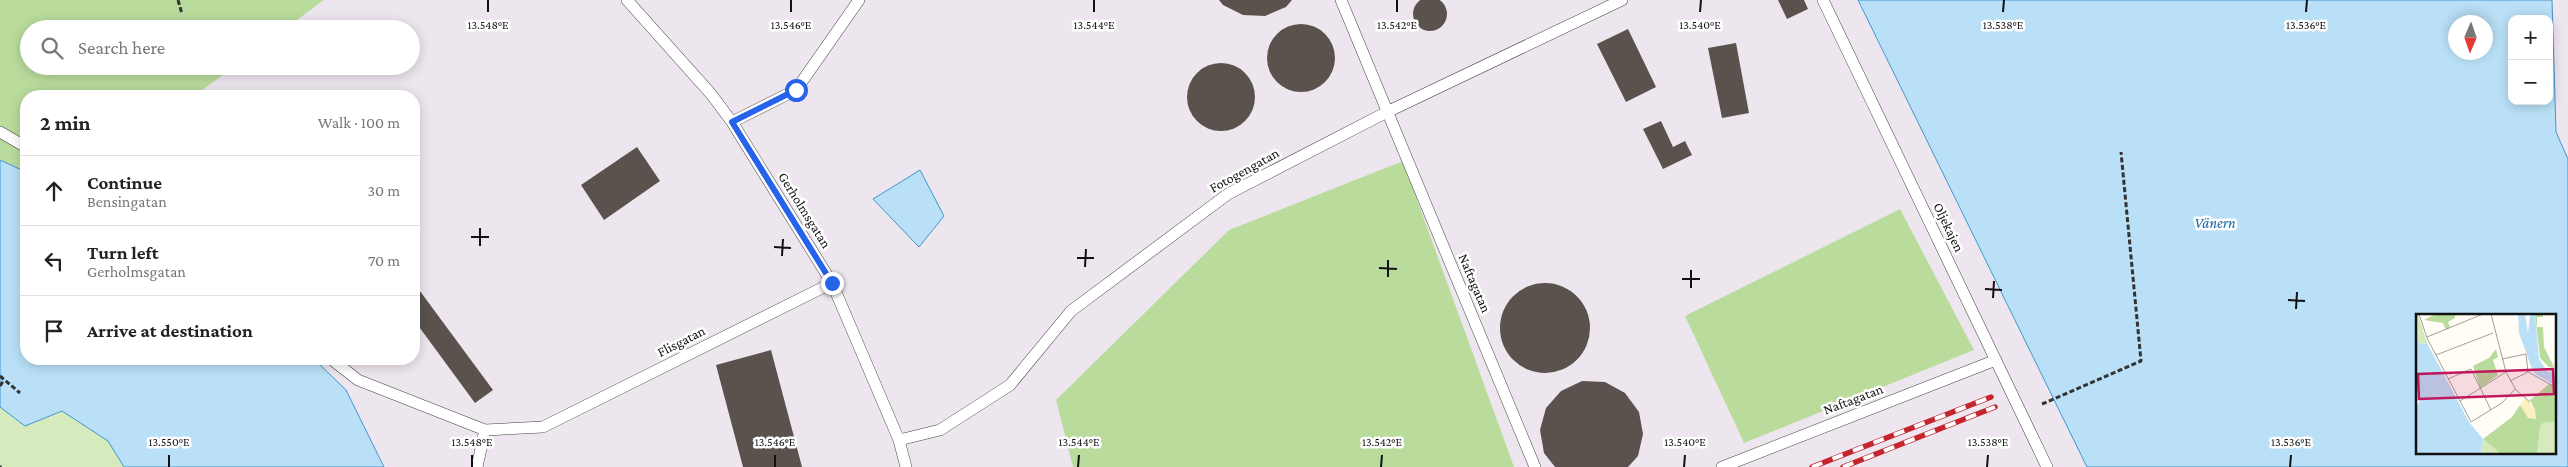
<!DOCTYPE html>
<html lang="en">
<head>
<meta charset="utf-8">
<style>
  :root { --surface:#fff; --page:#f2f2f2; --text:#222; --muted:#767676; --line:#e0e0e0 }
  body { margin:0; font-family:"Crimson Pro",serif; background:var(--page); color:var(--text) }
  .controls { position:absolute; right:15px; top:15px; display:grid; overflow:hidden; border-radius:10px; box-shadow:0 2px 12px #0003 }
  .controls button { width:45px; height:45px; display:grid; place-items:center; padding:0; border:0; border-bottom:1px solid var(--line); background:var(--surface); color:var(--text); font:25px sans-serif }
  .compass { position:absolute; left:2448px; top:15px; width:45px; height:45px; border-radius:50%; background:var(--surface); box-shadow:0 2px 12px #0003; rotate:182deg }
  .stop { position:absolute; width:15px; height:15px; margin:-11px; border:4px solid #2563eb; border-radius:50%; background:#fff }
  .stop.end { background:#2563eb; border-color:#fff; box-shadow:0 1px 5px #0008 }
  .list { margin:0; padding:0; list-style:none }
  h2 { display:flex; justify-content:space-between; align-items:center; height:65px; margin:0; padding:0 20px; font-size:21px }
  h2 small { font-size:16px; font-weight:400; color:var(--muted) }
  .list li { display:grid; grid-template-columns:32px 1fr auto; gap:15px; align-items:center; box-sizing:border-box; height:70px; padding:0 20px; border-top:1px solid var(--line) }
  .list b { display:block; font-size:19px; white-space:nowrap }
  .list p { margin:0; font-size:16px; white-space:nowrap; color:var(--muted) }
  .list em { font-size:16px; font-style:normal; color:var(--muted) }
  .icon { flex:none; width:28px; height:28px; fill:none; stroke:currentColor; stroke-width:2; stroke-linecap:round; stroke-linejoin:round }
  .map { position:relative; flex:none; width:2568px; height:467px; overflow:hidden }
  .search { position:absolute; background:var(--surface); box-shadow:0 2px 12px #0003; left:20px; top:20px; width:400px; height:55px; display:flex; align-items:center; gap:12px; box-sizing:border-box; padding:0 18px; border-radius:28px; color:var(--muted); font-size:19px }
  .panel { position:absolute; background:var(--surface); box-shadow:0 2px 12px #0003; left:20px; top:90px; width:400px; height:275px; border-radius:20px }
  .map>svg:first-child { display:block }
</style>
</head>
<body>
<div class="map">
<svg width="2568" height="467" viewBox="0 0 2568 467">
  <rect width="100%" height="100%" fill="#fffdf5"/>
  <path fill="#eee6ef" d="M324 0H1858L2087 467H384L346 390 314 359H414V96H194L235 66H411V29H285Z
    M2552 0H2568V159L2556 132Z"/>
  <path fill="#d5ebbd" d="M0 407 25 426 62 411 108 441 124 467H0Z"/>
  <path fill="#b9dc9c" d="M0 0H324L285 29H29V66H235L194 96H26V172L0 160Z
    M1403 161 1514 467H1073L1056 400 1229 230Z
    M1900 209 1974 350 1744 443 1685 316Z"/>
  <path fill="#b9e0f7" stroke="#3f96cf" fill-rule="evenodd" d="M1858 0H2552L2556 132 2568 159V467H2087ZM2512 19H2549V101H2512ZM2456 22H2486V52H2456ZM2417 316H2554V453H2417Z
    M0 160 26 172V359H314L346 390 384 467H124L108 441 62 411 25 426 0 407Z
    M920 170 944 216 919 247 873 199Z"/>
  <path fill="#5a524d" d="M1413 14a17 17 0 1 1 34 0a17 17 0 1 1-34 0Z
    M1219 0H1292L1286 7 1265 16 1243 15 1223 5Z
    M1778 0H1804L1808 9 1787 19Z
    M1267 58a34 34 0 1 1 68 0a34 34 0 1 1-68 0Z
    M1628 29 1656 87 1626 102 1597 44Z
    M1736 43 1749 113 1722 118 1708 48Z
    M1187 97a34 34 0 1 1 68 0a34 34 0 1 1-68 0Z
    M1661 121 1673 147 1685 141 1692 155 1663 169 1643 129Z
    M637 147 660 181 604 220 581 185Z
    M1500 328a45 45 0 1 1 90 0a45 45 0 1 1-90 0Z
    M414 283 493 390 475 403 414 320Z
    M771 350 802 467H743L716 365Z
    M1582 381 1605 382 1625 393 1639 412 1643 434 1638 456 1628 467H1555L1544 453 1540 430 1546 408 1561 391Z"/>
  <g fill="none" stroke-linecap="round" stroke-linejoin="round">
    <defs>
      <path id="lane" d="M627 0 711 94 732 122 832 283 899 440 906 467
        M1341 0 1535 467
        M1823 0 2047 467
        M732 122 796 90 859 0
        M0 132 26 147
        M331 359 358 380 485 430 543 427 832 283
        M899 440 940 430 1010 385 1071 311 1228 194 1387 112 1622 0
        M477 467 485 430
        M1722 467 1996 360"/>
    </defs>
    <use href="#lane" stroke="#444" stroke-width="12"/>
    <path stroke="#333" stroke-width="3" stroke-dasharray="5 2.5" stroke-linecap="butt" d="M178 0 182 14
      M0 376 20 393
      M0 386 4 380
      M2042 404 2141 361 2121 152
      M0 466 1 467"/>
    <use href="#lane" stroke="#fff" stroke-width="11"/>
    <defs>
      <path id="rail" d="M1812 467 1991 397
        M1843 467 1995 407"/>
    </defs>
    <use href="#rail" stroke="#c4262e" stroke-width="5.5"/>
    <use href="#rail" stroke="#fff" stroke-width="4" stroke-dasharray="11" stroke-linecap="butt"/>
  </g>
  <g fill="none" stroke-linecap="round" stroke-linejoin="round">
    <path stroke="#2563eb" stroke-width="6" d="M796 90 732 122 832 283"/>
  </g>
  <path fill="none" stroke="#111" stroke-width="2" d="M488 12V0M791 12V0M1094 12V0M1397 12V0M1700 12 1701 0M2003 12 2004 0M2306 12 2307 0M471 237H489M480 246V228M774 247 791 248M782 256 783 239M1077 258H1094M1085 267 1086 249M1379 268 1397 269M1388 277V260M1682 279H1700M1691 288V270M1985 289 2002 290M1993 298 1994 281M2288 300 2305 301M2296 309 2297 292M169 467V455M472 467V455M775 467V455M1078 467 1079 455M1381 467 1382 455M1684 467 1685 455M1987 467 1988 455M2290 467 2291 455"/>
  <g text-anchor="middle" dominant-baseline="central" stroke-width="5" stroke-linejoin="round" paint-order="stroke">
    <g font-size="14" fill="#111" stroke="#fff">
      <text transform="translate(1244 170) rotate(-29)">Fotogengatan</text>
      <text transform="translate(805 210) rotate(58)">Gerholmsgatan</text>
      <text transform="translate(1949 227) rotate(64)">Oljekajen</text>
      <text transform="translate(1475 283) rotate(67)">Naftagatan</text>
      <text transform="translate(681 341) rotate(-27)">Flisgatan</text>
      <text transform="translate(1853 399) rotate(-21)">Naftagatan</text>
    </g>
    <g font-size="15" font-style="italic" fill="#1768a6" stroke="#fff">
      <text x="2215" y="223">Vänern</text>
    </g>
  </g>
  <g transform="translate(2416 314)">
    <rect width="140" height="140" fill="#fffdf5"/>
    <path d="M0 0H2L11 29 4 30 0 21ZM140 108V140H121L124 113 127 109ZM67 125 85 140H65Z" fill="#d5ebbd"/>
    <path d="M20 0 39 1V4L32 8 34 14 30 16 27 9 8 6ZM119 0H127V3H121V13H127L128 33 138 53H133L124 44ZM80 35 82 43 77 46 82 61 64 74 57 52 73 44ZM133 70 140 72V108L127 109 124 113 121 140H85L67 125 96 103 104 91 112 101 119 96 114 86Z" fill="#b9dc9c"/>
    <path d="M110 84 119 96 120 105 112 104 104 91Z" fill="#fbeec1"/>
    <path d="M102 0H109L112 19 114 0H119L123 45 131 57 140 60V72L119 60 115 52 103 19ZM0 21 4 30 11 29 53 108 67 125 65 140H0V91L4 88 0 69Z" fill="#b9e0f7"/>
    <path fill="none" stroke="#a09f9a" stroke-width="1" d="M3 0 11 24 55 108 86 89 99 75M75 0 90 58 100 76 114 88M11 23 67 0M20 41 77 19M86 45 110 40 112 58M32 65 55 55 75 96M94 67 112 58 139 73M44 87 90 58"/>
    <path fill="#c2185b" fill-opacity="0.15" stroke="#c2185b" stroke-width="2.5" d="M137 55 138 80 3 85 2 60Z"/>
    <rect width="140" height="140" fill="none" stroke="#111" stroke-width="2.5"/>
  </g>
  <g font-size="12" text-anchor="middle" fill="#111" stroke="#fff" stroke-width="5" stroke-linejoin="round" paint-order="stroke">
    <text x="488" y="29">13.548°E</text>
    <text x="791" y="29">13.546°E</text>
    <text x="1094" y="29">13.544°E</text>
    <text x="1397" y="29">13.542°E</text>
    <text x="1700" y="29">13.540°E</text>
    <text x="2003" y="29">13.538°E</text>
    <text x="2306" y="29">13.536°E</text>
    <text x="169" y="446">13.550°E</text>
    <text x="472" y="446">13.548°E</text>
    <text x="775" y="446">13.546°E</text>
    <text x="1079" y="446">13.544°E</text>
    <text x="1382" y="446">13.542°E</text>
    <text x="1685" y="446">13.540°E</text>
    <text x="1988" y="446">13.538°E</text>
    <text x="2291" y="446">13.536°E</text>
  </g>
</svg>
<div class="controls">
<button>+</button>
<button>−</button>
</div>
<svg class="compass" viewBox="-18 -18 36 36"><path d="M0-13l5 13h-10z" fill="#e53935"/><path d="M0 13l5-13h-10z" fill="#767676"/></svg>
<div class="stop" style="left:796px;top:90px"></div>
<div class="stop end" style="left:832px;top:283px"></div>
<div class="search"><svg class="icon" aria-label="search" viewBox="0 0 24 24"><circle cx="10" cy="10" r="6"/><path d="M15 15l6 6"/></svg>Search here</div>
<section class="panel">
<h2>2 min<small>Walk · 100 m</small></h2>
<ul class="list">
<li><svg class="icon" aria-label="ahead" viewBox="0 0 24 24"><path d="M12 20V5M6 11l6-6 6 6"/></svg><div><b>Continue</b><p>Bensingatan</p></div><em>30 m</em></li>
<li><svg class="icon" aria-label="left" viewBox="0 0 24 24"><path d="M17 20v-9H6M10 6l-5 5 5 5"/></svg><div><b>Turn left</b><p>Gerholmsgatan</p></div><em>70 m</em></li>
<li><svg class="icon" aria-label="arrive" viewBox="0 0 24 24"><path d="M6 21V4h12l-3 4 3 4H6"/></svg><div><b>Arrive at destination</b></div></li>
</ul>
</section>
</div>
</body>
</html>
